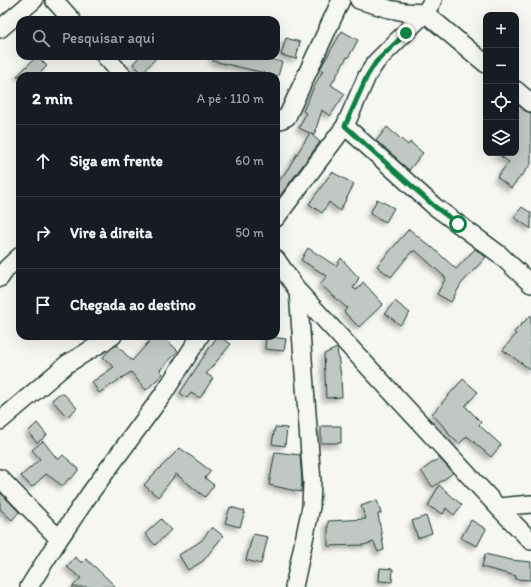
<!DOCTYPE html>
<html lang="pt">
<head>
<meta charset="utf-8">
<style>
  :root { --surface:#171b24; --page:#242831; --text:#f1f3f6; --muted:#9ea1a6; --line:#363941 }
  body { margin:0; font-family:Itim,sans-serif; background:var(--page); color:var(--text) }
  .controls { position:absolute; right:12px; top:12px; display:grid; overflow:hidden; border-radius:8px; box-shadow:0 4px 16px #0002 }
  .controls button { width:36px; height:36px; display:grid; place-items:center; padding:0; border:0; border-bottom:1px solid var(--line); background:var(--surface); color:var(--text); font:20px sans-serif }
  .stop { position:absolute; width:12px; height:12px; margin:-9px; border:3px solid #0b8043; border-radius:50%; background:#fff }
  .stop.end { background:#0b8043; border-color:#fff; box-shadow:0 1px 4px #0008 }
  .list { margin:0; padding:0; list-style:none }
  h2 { display:flex; justify-content:space-between; align-items:center; height:52px; margin:0; padding:0 16px; font-size:17px }
  h2 small { font-size:13px; font-weight:400; color:var(--muted) }
  .list li { display:grid; grid-template-columns:26px 1fr auto; gap:12px; align-items:center; box-sizing:border-box; height:72px; padding:0 16px; border-top:1px solid var(--line) }
  .list b { display:block; font-size:15px; white-space:nowrap }
  .list em { font-size:13px; font-style:normal; color:var(--muted) }
  .icon { flex:none; width:22px; height:22px; fill:none; stroke:currentColor; stroke-width:2; stroke-linecap:round; stroke-linejoin:round }
  .map { position:relative; flex:none; width:531px; height:587px; overflow:hidden }
  .search { position:absolute; background:var(--surface); box-shadow:0 4px 16px #0002; left:16px; top:16px; width:264px; height:44px; display:flex; align-items:center; gap:10px; box-sizing:border-box; padding:0 14px; border-radius:12px; color:var(--muted); font-size:15px }
  .panel { position:absolute; background:var(--surface); box-shadow:0 4px 16px #0002; left:16px; top:72px; width:264px; height:268px; border-radius:12px }
  .map>svg:first-child { display:block }
</style>
</head>
<body>
<div class="map">
<svg width="531" height="587" viewBox="0 0 531 587">
  <defs>
    <filter id="shadow"><feDropShadow dx="-3.5" dy="3.5" stdDeviation="2" flood-color="#0004"/></filter>
  </defs>
  <rect width="100%" height="100%" fill="#f6f6f2"/>
  <filter id="ink" filterUnits="userSpaceOnUse"><feTurbulence type="fractalNoise" baseFrequency=".025" numOctaves="2"/><feDisplacementMap in="SourceGraphic" scale="8" xChannelSelector="R" yChannelSelector="G"/><feConvolveMatrix kernelMatrix="1 2 1 2 8 2 1 2 1" color-interpolation-filters="sRGB"/></filter>
  <g filter="url(#ink)">
    <path fill="#c1c8c3" stroke="#1f3d34" filter="url(#shadow)" d="M342 31 358 40 348 58 347 57 331 85 345 94 330 116 322 110 314 135 299 128 306 113 303 111 314 87 323 70 320 69Z
      M286 38 300 42 296 59 281 55Z
      M37 56 47 66 37 76H17Z
      M140 56H158L142 73 133 64Z
      M213 56H257L282 62 278 76H264L265 73 213 61Z
      M516 103 525 111 531 113V164L511 188 497 177 509 162 496 153H516Z
      M387 127 408 145 410 142 423 153 409 170 396 159 397 158 376 141Z
      M310 133 320 142 276 201V185L287 170Z
      M332 172 354 184 340 211 329 202 322 213 309 204Z
      M377 199 394 208 386 222 370 214Z
      M522 207 531 213V229L514 217Z
      M409 229 432 248V247L456 269 475 249 486 257 461 284 451 302 437 294 446 278 415 250 413 252 412 251 391 277 377 266Z
      M308 248 336 266 341 258 359 278 353 288 357 290 363 282 383 304 359 327 344 312 347 308 320 284 327 276 301 260Z
      M395 301 410 313 400 325 385 313Z
      M531 315V370L503 350 516 334 514 332Z
      M154 336H163L178 351 160 370 163 374 146 390 131 372 99 393 92 382 114 367 103 357 112 348 117 345 132 361Z
      M218 336 231 344 206 374 213 378 200 398 191 393 187 398 180 393 210 347Z
      M266 336 286 339 284 351 265 349Z
      M337 348 341 377 342 397 326 398 324 354Z
      M463 379 478 392 465 406 481 422 479 425 501 445 491 457 467 436 459 444 447 432 448 431 432 414Z
      M59 394H64L77 408 67 417 52 400Z
      M37 423 47 435 37 443 28 432Z
      M321 426H341V443H321Z
      M275 427 287 428 285 446 272 444Z
      M43 441 58 460 63 455 79 469 71 479 69 478 63 486 46 474 32 487 21 476 40 459 32 450Z
      M180 448 211 471 205 478 214 485 205 497 176 474 158 497 144 485 151 477Z
      M275 452 300 455 302 482 301 492 269 485Z
      M439 458 453 473 433 487 421 471Z
      M439 485 462 505 454 515 446 508 443 514 428 506Z
      M0 492 19 512 12 520 0 509Z
      M377 500 381 513 378 514 384 550 378 552 374 542 363 545 328 546V521L366 519 361 506Z
      M230 507 245 511 240 527 225 523Z
      M426 516 432 533 418 538 412 521Z
      M161 519 171 530 155 545 145 534Z
      M471 520 486 529 477 546 461 538Z
      M212 527 223 536 203 561 188 570 179 555 201 541Z
      M253 534 268 537 261 564 246 560Z
      M485 554 511 560 531 562V580L515 579 516 576 482 567Z
      M75 557 82 563 86 559 95 567 116 587H72L81 578 67 567Z
      M380 568 393 569 392 582 379 581Z"/>
    <g fill="none" stroke-linecap="round" stroke-linejoin="round">
      <defs>
        <path id="minor" d="M54 0 72 20
          M359 0 389 9 405 12 425 13 486 64
          M0 29 34 0
          M105 56 123 76
          M516 90 531 103
          M276 121 280 120 287 117 341 0
          M345 126 434 206 499 254 531 284
          M276 218 345 126 367 76 376 62 425 13 433 0
          M276 259 298 291 498 507 531 541
          M0 278 7 268 20 256
          M0 421 67 364 113 336
          M0 478 59 539
          M498 507 531 504
          M29 587 59 539 91 492 164 393 200 336
          M294 587 311 507 312 482 298 291"/>
      </defs>
      <use href="#minor" stroke="#1f3d34" stroke-width="20"/>
      <use href="#minor" stroke="#f6f6f2" stroke-width="17"/>
    </g>
  </g>
  <g fill="none" stroke-linecap="round" stroke-linejoin="round" filter="url(#ink)">
    <path stroke="#0b8043" stroke-width="5" d="M406 33 376 62 367 76 345 126 434 206 458 224"/>
  </g>
</svg>
<div class="controls">
<button>+</button>
<button>−</button>
<button><svg class="icon" aria-label="locate" viewBox="0 0 24 24"><circle cx="12" cy="12" r="6"/><path d="M12 2v4M12 18v4M2 12h4M18 12h4"/></svg></button>
<button><svg class="icon" aria-label="layers" viewBox="0 0 24 24"><path d="M12 4l9 5-9 5-9-5zM3 14l9 5 9-5"/></svg></button>
</div>
<div class="stop" style="left:458px;top:224px"></div>
<div class="stop end" style="left:406px;top:33px"></div>
<div class="search"><svg class="icon" aria-label="search" viewBox="0 0 24 24"><circle cx="10" cy="10" r="6"/><path d="M15 15l6 6"/></svg>Pesquisar aqui</div>
<section class="panel">
<h2>2 min<small>A pé · 110 m</small></h2>
<ul class="list">
<li><svg class="icon" aria-label="ahead" viewBox="0 0 24 24"><path d="M12 20V5M6 11l6-6 6 6"/></svg><div><b>Siga em frente</b></div><em>60 m</em></li>
<li><svg class="icon" aria-label="right" viewBox="0 0 24 24"><path d="M7 20v-9h11M14 6l5 5-5 5"/></svg><div><b>Vire à direita</b></div><em>50 m</em></li>
<li><svg class="icon" aria-label="arrive" viewBox="0 0 24 24"><path d="M6 21V4h12l-3 4 3 4H6"/></svg><div><b>Chegada ao destino</b></div></li>
</ul>
</section>
</div>
</body>
</html>
